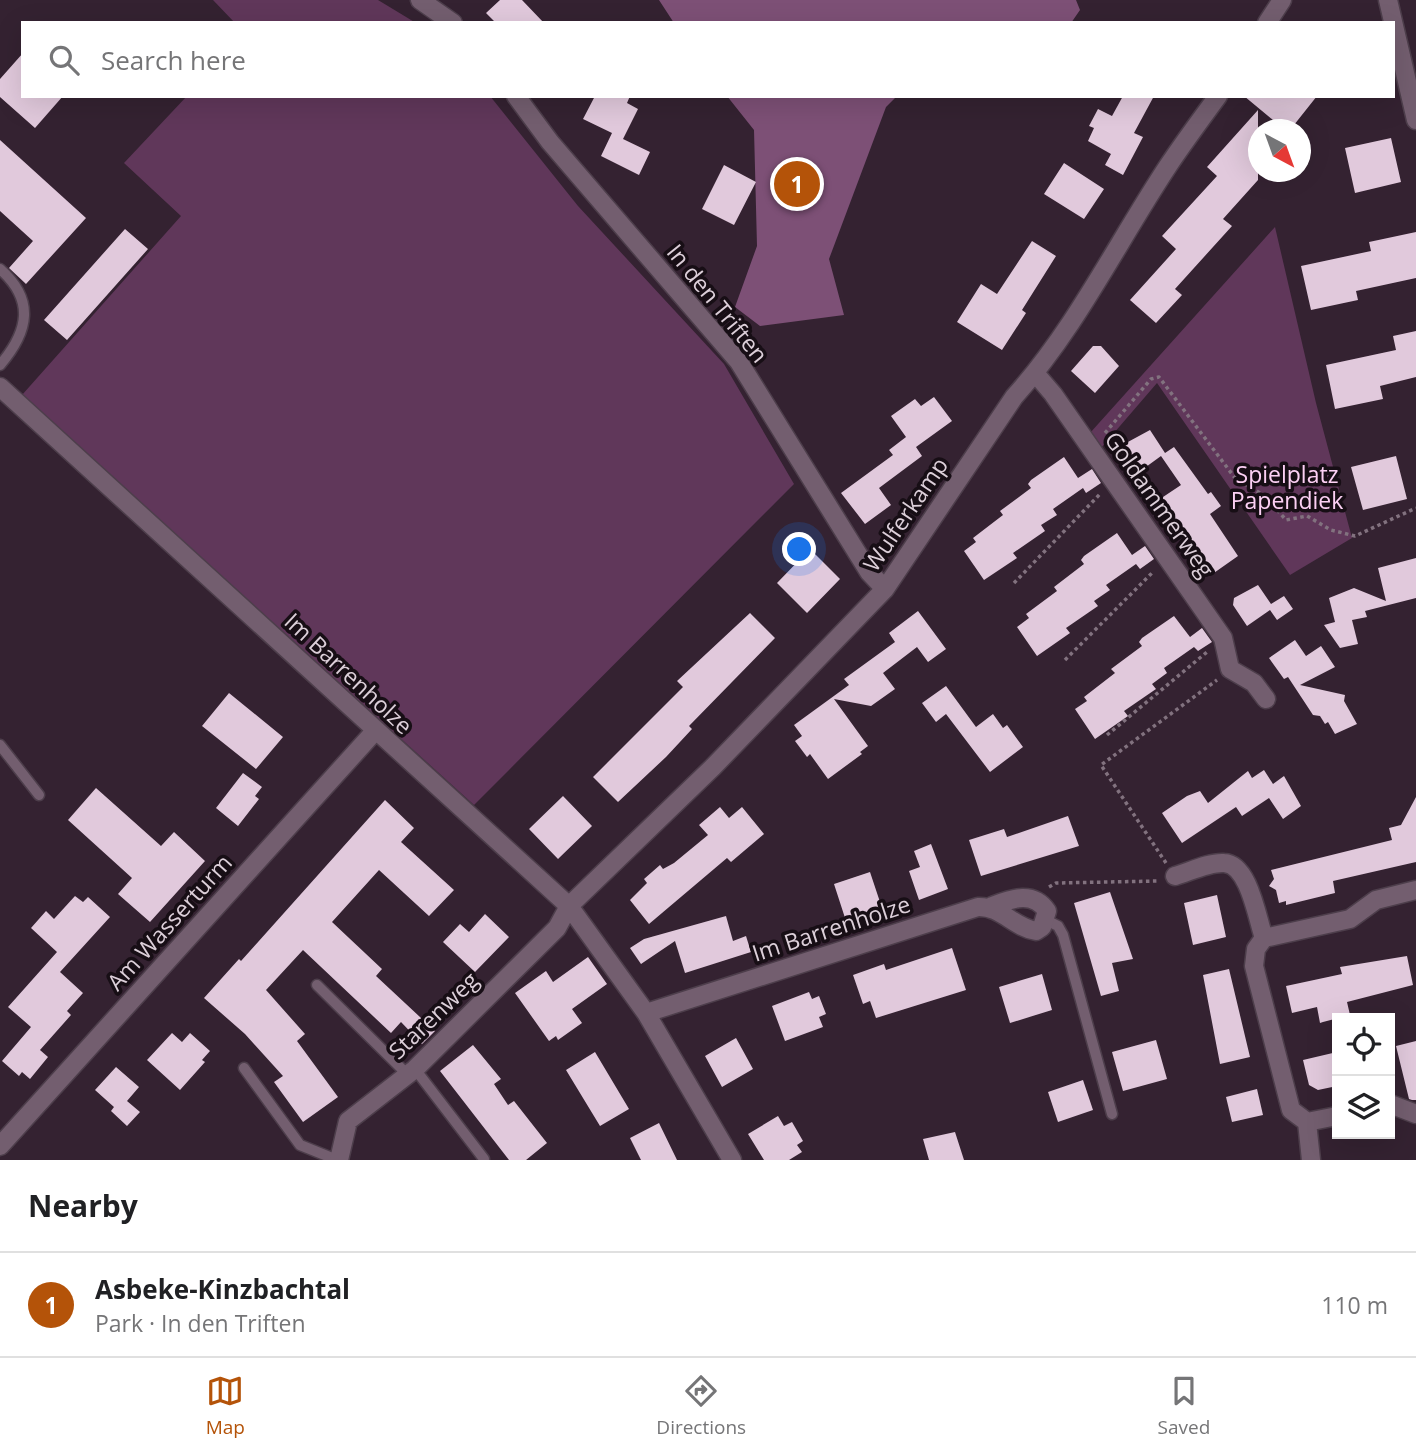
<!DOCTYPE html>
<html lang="en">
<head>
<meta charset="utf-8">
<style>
  :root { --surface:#fff; --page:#f6f6f6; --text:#202124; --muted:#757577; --line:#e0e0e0; --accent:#b45309 }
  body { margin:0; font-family:"Open Sans",sans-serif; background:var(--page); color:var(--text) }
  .controls { position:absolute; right:21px; bottom:21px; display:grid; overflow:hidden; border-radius:0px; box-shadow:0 7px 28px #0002 }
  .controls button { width:63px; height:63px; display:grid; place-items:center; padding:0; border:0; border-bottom:2px solid var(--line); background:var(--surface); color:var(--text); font:35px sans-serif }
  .compass { position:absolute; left:1248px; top:119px; width:63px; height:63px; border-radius:50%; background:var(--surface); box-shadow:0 7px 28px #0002; rotate:139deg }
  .you { position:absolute; left:800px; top:550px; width:24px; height:24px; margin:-18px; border:5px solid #fff; border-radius:50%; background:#1a73e8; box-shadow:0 0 0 10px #1a73e833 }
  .badge { display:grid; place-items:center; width:46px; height:46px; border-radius:50%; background:var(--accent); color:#fff; font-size:23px; font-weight:700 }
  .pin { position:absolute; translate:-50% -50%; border:4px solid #fff; box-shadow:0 2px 7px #0006 }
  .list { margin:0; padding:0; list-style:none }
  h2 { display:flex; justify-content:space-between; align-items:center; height:91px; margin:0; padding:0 28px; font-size:30px }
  h2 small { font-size:23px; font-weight:400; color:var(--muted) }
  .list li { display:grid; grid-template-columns:46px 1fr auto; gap:21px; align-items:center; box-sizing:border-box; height:105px; padding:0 28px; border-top:2px solid var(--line) }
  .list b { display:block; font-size:26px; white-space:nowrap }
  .list p { margin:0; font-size:23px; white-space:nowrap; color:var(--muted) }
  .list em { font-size:23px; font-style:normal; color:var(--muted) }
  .icon { flex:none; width:38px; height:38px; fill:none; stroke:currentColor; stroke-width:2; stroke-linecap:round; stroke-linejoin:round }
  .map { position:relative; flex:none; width:1416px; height:1160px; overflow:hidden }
  .search { position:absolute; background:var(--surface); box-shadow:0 7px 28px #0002; left:21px; right:21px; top:21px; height:77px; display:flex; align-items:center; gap:18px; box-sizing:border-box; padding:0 24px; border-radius:0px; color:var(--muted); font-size:26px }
  .sheet { height:196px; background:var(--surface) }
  nav { display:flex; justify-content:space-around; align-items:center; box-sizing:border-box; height:98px; border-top:2px solid var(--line); background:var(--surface); font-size:19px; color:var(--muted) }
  nav a { display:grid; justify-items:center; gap:4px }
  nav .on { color:var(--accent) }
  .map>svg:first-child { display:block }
</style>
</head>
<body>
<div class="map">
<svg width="1416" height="1160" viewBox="0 0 1416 1160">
  <rect width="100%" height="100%" fill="#342231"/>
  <path fill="#60375a" d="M213 0H378L416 23H235Z
    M187 96H490L578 206 724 364 794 484 474 805 22 395 181 216 124 163Z
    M1275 227 1316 403 1352 538 1290 575 1157 383 1101 448 1090 433Z"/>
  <path fill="#7d5076" d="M659 0H1076L1080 10 1071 23H674Z
    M727 96H897L886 107 829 259 844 315 760 326 735 307 757 246 754 130Z"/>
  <path fill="#e1c9dc" d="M500 0H522L544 23H496L486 13Z
    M23 53V96H63L35 128 0 97V79Z
    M595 96H630L627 103 638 109 623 139 650 152 639 175 601 156 612 133 583 119Z
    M1123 96H1154L1134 133 1143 137 1123 175 1105 165 1111 154 1088 141 1094 128 1089 126 1098 109 1112 116Z
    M1244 96H1317L1290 130H1285Z
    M1258 110V180L1223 219 1232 226 1175 289 1182 295 1156 323 1130 300 1176 249 1162 236 1217 176 1207 167Z
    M1391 138 1401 182 1355 193 1345 148Z
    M0 140 86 218 26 284 9 268 33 241 0 211Z
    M1064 163 1104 189 1084 219 1044 194Z
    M724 165 756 182 734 225 702 209Z
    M125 229 148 249 67 340 44 320Z
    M1416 232V278L1356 291 1358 300 1311 310 1301 266 1371 251 1369 242Z
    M1032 241 1056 256 1022 310 1026 313 1002 350 957 322 981 284 997 294Z
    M1416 331V377L1380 386 1383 399 1335 409 1326 365 1396 350 1393 336Z
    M1093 346H1101L1119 366 1095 393 1071 371Z
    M934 397 952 421 916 447 922 456 879 488 891 505 865 524 841 493 893 455 889 450 906 437 891 416 915 399 921 406Z
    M1150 430 1165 453 1174 447 1208 494 1211 492 1221 506 1210 514 1238 556 1211 575 1162 505 1163 497 1181 485 1161 456 1139 472 1125 451 1126 443Z
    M1396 456 1407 499 1363 510 1351 467Z
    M1064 457 1078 478 1092 469 1101 483 1086 493 1083 488 1053 509 1057 515 1041 525 1045 531 1013 553 1017 558 984 580 964 551 976 542 973 538 1003 515 1000 511 1031 488 1028 484 1031 480Z
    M1117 533 1132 555 1145 546 1154 559 1140 569 1136 564 1106 585 1110 590 1094 601 1098 606 1066 628 1070 633 1037 656 1017 627 1029 618 1026 614 1057 591 1054 587 1084 564 1081 560 1084 556Z
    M810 549 840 579 807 613 777 583Z
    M1416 558V598L1365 611 1367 617 1352 620 1358 644 1340 648 1324 625 1335 622 1329 598 1354 588 1386 601 1378 568Z
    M1258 585 1271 604 1284 596 1293 609 1277 620 1270 610 1247 626 1233 605 1234 598Z
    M918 611 946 649 928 662 917 647 883 673 895 689 871 706 834 699 868 746 860 752 862 754 828 779 810 754 807 757 795 741 802 736 794 725 849 685 844 679 895 642 889 633Z
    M750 613 775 638 689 726 692 729 666 757 618 802 593 777 683 687 677 681Z
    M1174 616 1190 637 1202 628 1212 642 1198 651 1194 647 1164 668 1167 673 1152 684 1156 689 1124 711 1128 716 1095 739 1075 709 1087 701 1084 697 1115 673 1111 669 1142 646 1139 642 1142 638Z
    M1295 640 1306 656 1321 646 1335 667 1300 685 1345 695 1344 701 1357 724 1335 734 1328 722 1325 724 1320 716 1313 715 1288 677 1284 679 1269 658Z
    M946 686 976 727 993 714 1003 728 1007 725 1023 747 990 772 946 714 936 722 922 703Z
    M229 693 283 737 256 769 202 726Z
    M1264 770 1273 784 1284 776 1301 806 1283 819 1269 798 1242 816 1236 807 1182 843 1162 813 1187 796 1200 791 1208 803 1248 771 1252 778Z
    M243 773 262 787 255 796 259 799 238 826 216 808Z
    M96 788 161 846 174 832 205 861 150 922 118 894 132 878 68 820Z
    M563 796 592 826 558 859 529 829Z
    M1416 797V862L1333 881 1335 893 1286 905V901L1279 903 1276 890 1269 886 1274 879 1271 870 1392 840 1389 828 1401 825Z
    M385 800 414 828 401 842 454 890 429 916 379 870 332 922 382 969 376 976 435 1031 422 1044 401 1022 391 1033 303 950 266 990 305 1034 297 1041 338 1097 303 1122 274 1082 283 1076 245 1034 204 998 239 959 241 961Z
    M720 807 729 818 742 807 764 834 731 862 727 858 649 924 630 900 647 883 644 879 660 865 663 869 674 863 708 835 699 825Z
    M1068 816 1079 846 981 876 969 840 1004 829 1007 837Z
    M931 844 948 889 919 900 909 871 920 867 914 851Z
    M870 872 882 908 846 921 834 884Z
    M1110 892 1133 959 1112 963 1119 991 1101 996 1074 903Z
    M1217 895 1226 937 1193 945 1184 903Z
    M75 896 83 902 88 897 110 917 60 972 83 993 67 1011 71 1015 40 1050 48 1057 30 1079 22 1072 19 1076 2 1061 31 1027 8 1007 57 952 31 928 46 911 54 919Z
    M485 914 509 937 475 972 443 942 460 924 469 932Z
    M726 916 733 941 746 936 751 952 685 973 675 941 641 964 630 948 644 939Z
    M952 948 966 990 876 1018 870 1001 863 1004 853 975 884 964 886 970Z
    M1407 956 1413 985 1347 1002 1350 1015 1323 1022 1320 1023 1317 1007 1292 1013 1286 986 1342 974 1340 967Z
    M588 957 607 984 572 1009 582 1023 558 1040 556 1036 549 1041 515 993 546 971 553 982Z
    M1229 969 1250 1057 1220 1064 1203 975Z
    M1042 974 1052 1010 1010 1023 999 987Z
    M809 992 812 999 819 996 826 1014 819 1017 823 1027 785 1041 772 1006Z
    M172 1033 182 1042 190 1033 210 1051 202 1060 205 1062 180 1090 147 1060Z
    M736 1038 753 1069 722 1087 705 1056Z
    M1156 1040 1167 1079 1123 1091 1112 1052Z
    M1416 1041V1100H1412L1409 1099 1396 1046Z
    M473 1045 501 1079 494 1084 508 1105 514 1101 547 1143 526 1160H509L440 1071Z
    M595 1052 629 1109 600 1126 566 1070Z
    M1337 1052V1086L1318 1090 1309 1085 1303 1060Z
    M116 1067 139 1087 127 1101 140 1112 127 1126 111 1111 114 1107 95 1090Z
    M1083 1080 1093 1110 1058 1122 1048 1092Z
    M1257 1089 1263 1115 1232 1122 1226 1097Z
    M778 1116 784 1126 792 1122 803 1141 797 1145 802 1152 789 1160H764L748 1134Z
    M659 1123 677 1160H641L630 1138Z
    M955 1132 964 1160H929L923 1139Z"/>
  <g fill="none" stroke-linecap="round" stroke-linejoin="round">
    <defs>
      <path id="lane" d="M0 269C35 300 29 331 0 365
        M0 745 39 795
        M1046 920 1058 926 1063 935 1112 1114
        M317 985 408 1075
        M244 1068 300 1145 337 1160
        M415 1069 484 1159"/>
      <path id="street" d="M420 0 453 23
        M1388 0 1416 120
        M1267 23 1282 0
        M516 96 550 142 739 362 869 572 885 589
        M1035 373 1053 394 1223 638 1230 669 1254 683 1266 699
        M0 387 569 906 646 1013 732 1160
        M1175 876C1189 872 1209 862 1224 863 1249 864 1257 918 1264 938
        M646 1013 978 907C1001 906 1013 927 1036 931L1042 927 1047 911C1033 890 1011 899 992 906
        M1390 1104 1416 1114
        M1337 1116 1307 1122 1291 1110 1254 966 1256 949 1264 938 1350 919 1376 900 1416 890
        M1307 1122 1311 1160
        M0 1146 375 731
        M339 1160 348 1121 415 1069 557 928 569 906 713 767 885 589 1014 397C1076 328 1117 243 1168 166 1184 142 1201 119 1218 96"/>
    </defs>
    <use href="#lane" stroke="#4d3e4b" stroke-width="13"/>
    <use href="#street" stroke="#4d3e4b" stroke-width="21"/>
    <path stroke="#82727f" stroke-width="3.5" stroke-dasharray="3.5 3.5" stroke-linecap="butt" d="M1105 433 1151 379 1159 377 1235 478 1265 496 1286 520 1307 516 1331 530 1355 536 1416 508
      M1014 583 1100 494
      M1065 660 1154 571
      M1107 735 1207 652
      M1166 863 1101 765 1217 680
      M1049 887 1056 883 1159 881"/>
    <use href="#lane" stroke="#735e6f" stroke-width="10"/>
    <use href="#street" stroke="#735e6f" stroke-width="18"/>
  </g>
  <g text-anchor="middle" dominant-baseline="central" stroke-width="7" stroke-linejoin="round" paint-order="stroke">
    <g font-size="23" fill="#dccfd9" stroke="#170e15">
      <text transform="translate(718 303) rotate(51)">In den Triften</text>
      <text transform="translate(1160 504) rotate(55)">Goldammerweg</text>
      <text transform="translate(905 514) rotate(-56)">Wulferkamp</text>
      <text transform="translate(349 673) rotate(43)">Im Barrenholze</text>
      <text transform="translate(169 922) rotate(-48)">Am Wasserturm</text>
      <text transform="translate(831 928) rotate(-18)">Im Barrenholze</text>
      <text transform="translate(433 1015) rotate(-44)">Starenweg</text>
    </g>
    <g font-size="23" fill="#fcd0f4" stroke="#170e15">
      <text x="1287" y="474">Spielplatz<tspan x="1287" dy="26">Papendiek</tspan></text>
    </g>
  </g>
</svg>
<div class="controls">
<button><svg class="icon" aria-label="locate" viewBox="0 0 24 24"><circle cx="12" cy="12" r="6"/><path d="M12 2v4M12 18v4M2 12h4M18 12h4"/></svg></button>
<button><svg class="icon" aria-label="layers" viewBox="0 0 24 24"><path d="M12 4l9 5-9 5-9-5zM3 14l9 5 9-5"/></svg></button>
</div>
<svg class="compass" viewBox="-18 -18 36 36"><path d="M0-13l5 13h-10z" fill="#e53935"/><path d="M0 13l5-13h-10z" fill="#757577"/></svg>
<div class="you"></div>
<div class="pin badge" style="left:797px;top:184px">1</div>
<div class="search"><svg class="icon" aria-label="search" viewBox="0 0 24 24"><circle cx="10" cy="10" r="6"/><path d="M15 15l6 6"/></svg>Search here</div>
</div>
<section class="sheet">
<h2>Nearby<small></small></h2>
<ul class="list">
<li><span class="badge">1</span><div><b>Asbeke-Kinzbachtal</b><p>Park · In den Triften</p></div><em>110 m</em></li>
</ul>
</section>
<nav>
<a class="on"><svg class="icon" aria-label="map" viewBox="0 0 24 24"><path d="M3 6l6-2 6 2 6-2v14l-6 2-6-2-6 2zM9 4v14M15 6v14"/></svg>Map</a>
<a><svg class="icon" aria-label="directions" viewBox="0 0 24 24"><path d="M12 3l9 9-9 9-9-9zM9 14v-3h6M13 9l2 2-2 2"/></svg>Directions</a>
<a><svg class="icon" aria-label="saved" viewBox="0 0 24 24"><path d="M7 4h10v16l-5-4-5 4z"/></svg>Saved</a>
</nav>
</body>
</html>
